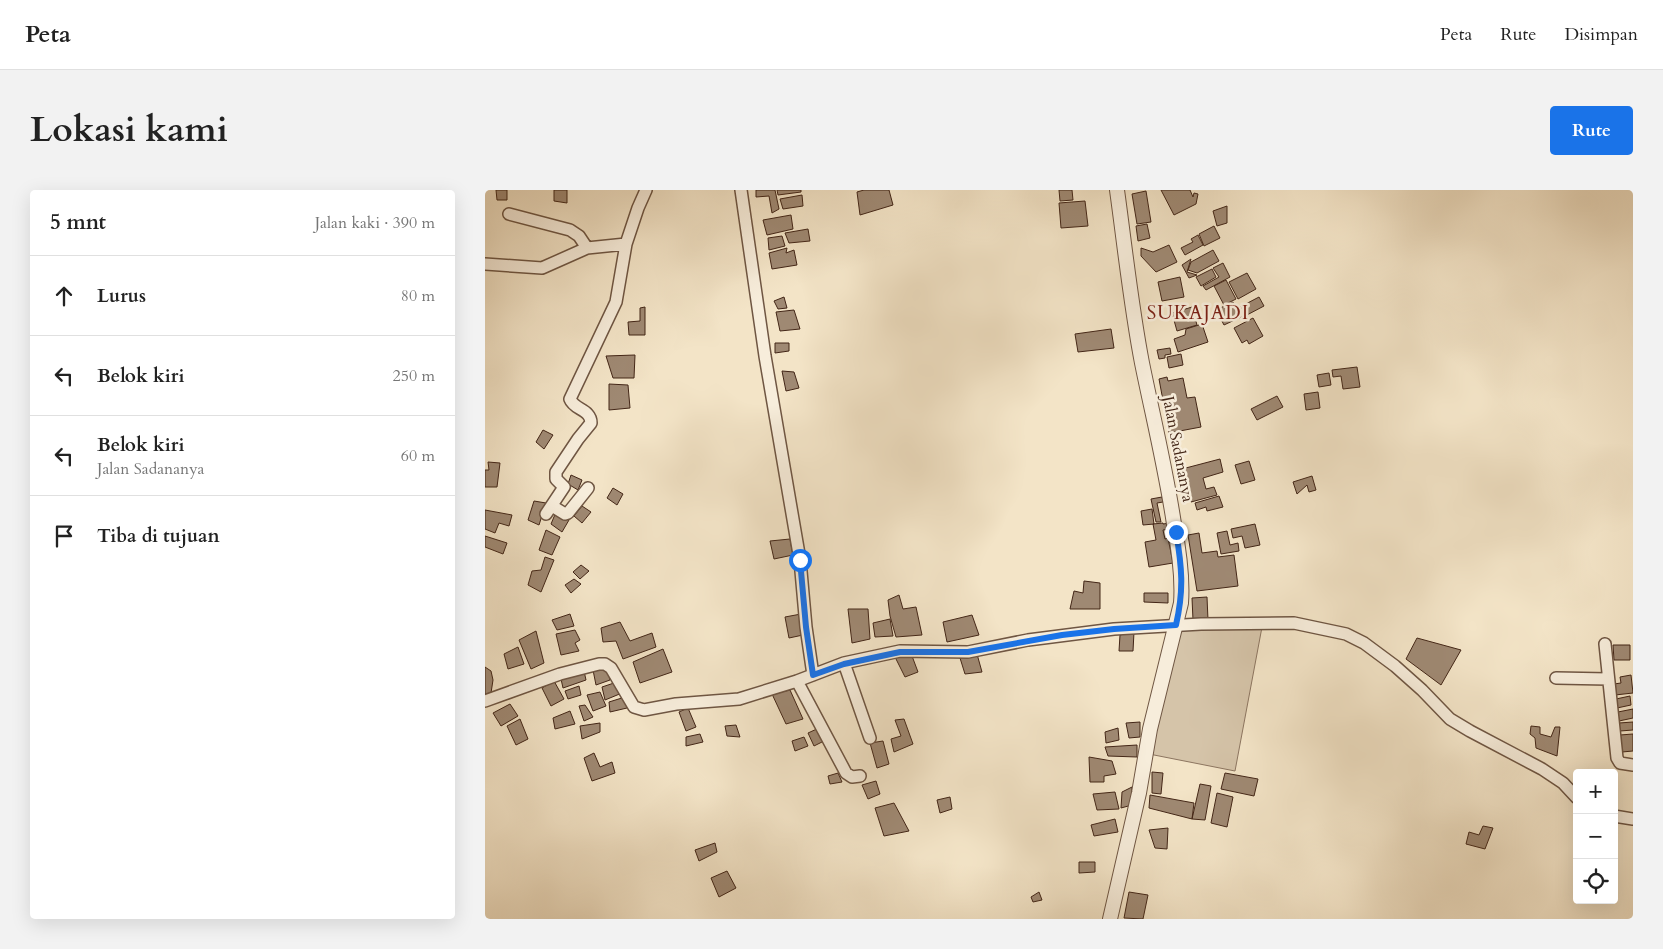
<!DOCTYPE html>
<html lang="id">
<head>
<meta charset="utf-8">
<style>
  :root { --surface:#fff; --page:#f2f2f2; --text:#222; --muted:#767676; --line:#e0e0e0; --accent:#1a73e8 }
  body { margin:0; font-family:Cardo,serif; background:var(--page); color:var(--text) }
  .controls { position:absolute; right:15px; bottom:15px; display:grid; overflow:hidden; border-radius:5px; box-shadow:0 5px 20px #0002 }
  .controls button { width:45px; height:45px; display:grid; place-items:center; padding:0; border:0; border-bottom:1px solid var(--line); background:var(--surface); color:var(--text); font:25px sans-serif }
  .stop { position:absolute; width:15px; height:15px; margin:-11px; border:4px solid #1a73e8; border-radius:50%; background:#fff }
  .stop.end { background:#1a73e8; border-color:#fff; box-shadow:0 1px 5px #0008 }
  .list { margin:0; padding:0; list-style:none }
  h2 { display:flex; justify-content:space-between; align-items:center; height:65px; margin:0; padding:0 20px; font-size:21px }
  h2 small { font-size:16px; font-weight:400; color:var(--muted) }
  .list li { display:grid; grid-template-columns:32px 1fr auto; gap:15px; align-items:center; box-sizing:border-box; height:80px; padding:0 20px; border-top:1px solid var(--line) }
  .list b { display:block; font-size:19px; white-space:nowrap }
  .list p { margin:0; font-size:16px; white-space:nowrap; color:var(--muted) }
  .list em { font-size:16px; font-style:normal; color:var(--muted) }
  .icon { flex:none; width:28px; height:28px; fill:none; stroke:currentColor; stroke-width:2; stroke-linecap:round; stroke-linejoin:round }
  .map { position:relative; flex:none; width:1148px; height:729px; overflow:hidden; border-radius:5px }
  header { display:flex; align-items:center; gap:30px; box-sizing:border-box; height:70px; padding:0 25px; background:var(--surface); border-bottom:1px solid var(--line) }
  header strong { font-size:24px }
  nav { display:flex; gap:28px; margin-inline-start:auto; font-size:18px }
  .intro { display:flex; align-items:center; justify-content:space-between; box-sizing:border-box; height:120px; padding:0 30px }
  h1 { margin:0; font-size:35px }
  .button { padding:12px 22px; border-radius:5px; background:var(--accent); color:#fff; font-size:18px; font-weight:700 }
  main { display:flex; gap:30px; padding:0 30px }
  aside { flex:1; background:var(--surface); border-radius:5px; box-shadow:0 5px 20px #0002 }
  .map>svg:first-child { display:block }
</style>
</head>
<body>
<header>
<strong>Peta</strong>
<nav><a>Peta</a><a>Rute</a><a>Disimpan</a></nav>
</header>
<div class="intro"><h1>Lokasi kami</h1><a class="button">Rute</a></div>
<main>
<aside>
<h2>5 mnt<small>Jalan kaki · 390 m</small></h2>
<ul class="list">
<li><svg class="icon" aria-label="ahead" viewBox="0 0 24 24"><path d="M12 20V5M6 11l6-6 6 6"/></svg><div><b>Lurus</b></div><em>80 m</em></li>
<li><svg class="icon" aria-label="left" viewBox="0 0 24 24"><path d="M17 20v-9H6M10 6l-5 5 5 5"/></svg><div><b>Belok kiri</b></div><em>250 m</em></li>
<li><svg class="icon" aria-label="left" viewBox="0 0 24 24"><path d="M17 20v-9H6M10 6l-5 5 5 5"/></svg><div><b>Belok kiri</b><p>Jalan Sadananya</p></div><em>60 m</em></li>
<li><svg class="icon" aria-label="arrive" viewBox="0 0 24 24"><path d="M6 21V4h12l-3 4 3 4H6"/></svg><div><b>Tiba di tujuan</b></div></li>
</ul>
</aside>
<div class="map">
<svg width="1148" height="729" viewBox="0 0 1148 729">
  <rect width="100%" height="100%" fill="#f3e4c7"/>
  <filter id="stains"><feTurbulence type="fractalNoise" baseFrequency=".004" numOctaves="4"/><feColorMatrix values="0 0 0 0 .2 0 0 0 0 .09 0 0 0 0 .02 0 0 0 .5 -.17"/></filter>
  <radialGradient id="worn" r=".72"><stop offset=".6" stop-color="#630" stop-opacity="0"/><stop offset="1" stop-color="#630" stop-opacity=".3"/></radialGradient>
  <path fill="#d5c4a9" stroke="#8c7560" d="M697 436 777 437 750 581 664 564Z"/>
  <path fill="#9f8973" stroke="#432617" d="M11 0H22V10H12Z
    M69 0H82V13L69 11Z
    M271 0H290L294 19 287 23 284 6 271 7Z
    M292 0H316V2L293 5Z
    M379 0H404L408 15 375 25 372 2Z
    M574 0H587L588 10 575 11Z
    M676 0H705L708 7 709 3 713 4 711 14 689 25Z
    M661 1 666 32 652 34 647 4Z
    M317 5 318 16 298 19 295 9Z
    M600 11 603 36 576 38 574 13Z
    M742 16V33L732 36 728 21Z
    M306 25 308 39 282 45 278 30Z
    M662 34 665 48 653 51 651 36Z
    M729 36 735 48 719 56 714 44Z
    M323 39 325 51 304 53 300 43Z
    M713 45 718 55 700 65 696 58 708 52 706 49Z
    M297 46 300 56 284 60 283 48Z
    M684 55 692 72 671 82 656 66V58L668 62Z
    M302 58 301 63 309 60 312 75 287 79 284 63Z
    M728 60 734 71 712 83 703 80 706 72Z
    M706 69 702 82 712 85 704 88 697 75Z
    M738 73 745 87 721 100 718 96 734 87 728 78Z
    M727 79 731 87 716 96 711 87Z
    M762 83 771 99 753 109 744 92Z
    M695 87 699 107 677 111 673 92Z
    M741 90 751 109 739 115 729 96Z
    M299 107 302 118 293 119 289 111Z
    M774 107 779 116 760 126 755 117Z
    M748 112 756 127 739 135 731 120Z
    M160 117V145H144L143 132 155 131V118Z
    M707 117 712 135 692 141 687 123Z
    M309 120 315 139 295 141 291 122Z
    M768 128 778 146 764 154 762 150 757 153 749 138Z
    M717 134 723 152 693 162 689 149 700 145 701 139Z
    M626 139 629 158 593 162 590 144Z
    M290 153H304V161L290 163Z
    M685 158 686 164 680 165V168L674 169 672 160Z
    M696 164 698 175 684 178 682 167Z
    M150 165 149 188H128L121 166Z
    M872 177 875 197 858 199 856 186 848 187 847 180Z
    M297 181 309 182 314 198 301 201Z
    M844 183 846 195 834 197 832 185Z
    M682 187 683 191 698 188 702 208 710 207 716 237 684 243 674 189Z
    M124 194 143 195 145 218 124 220Z
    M833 202 835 218 821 220 819 204Z
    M792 206 798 217 772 230 766 219Z
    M58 240 68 245 59 259 51 252Z
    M735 269 738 282 718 288 721 299 729 297 732 305 706 312 697 279Z
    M764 271 770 290 756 294 750 275Z
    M3 272 15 273 12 297H0V280H4Z
    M86 285 97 290 93 300 83 294Z
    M827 286 831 300 824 302 822 295 812 304 808 292Z
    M128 298 138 304 132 315 122 308Z
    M734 306 738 317 722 321 721 317 712 320 710 313Z
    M677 307 678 312 672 313 676 332H671L666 309Z
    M49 311 61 313 54 335 43 330Z
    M97 316 106 322 97 333 89 326Z
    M667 319 669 334 658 335 656 321Z
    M0 320 27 325 24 336 14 333 10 343 0 339Z
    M71 322 84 330 77 342 66 334Z
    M678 333V334L685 333 686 339 678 340 680 349 683 348 688 373 664 377 660 352 671 350 668 334Z
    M770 334 775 355 760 358 757 346 748 348 746 339Z
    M61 340 75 347 67 365 54 360Z
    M742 341 745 355 753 353 754 361 736 364 732 343Z
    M714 343 717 363 732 361 733 367 749 365 753 396 712 401 703 345Z
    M0 346 22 353 18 364 0 357Z
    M305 349 308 365 289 369 285 351Z
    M60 367 69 370 56 402 43 395 47 381 56 380Z
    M96 375 104 381 95 389 88 382Z
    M89 389 96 394 86 403 80 395Z
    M599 391 615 393V419H585L589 401 598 403Z
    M659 403H683V413L659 412Z
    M414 405 418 419 431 417 437 445 411 447 405 426 403 410Z
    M722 407 723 430H708L707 408Z
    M363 419H383L385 449 367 453Z
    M85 424 89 436 72 440 67 430Z
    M316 424 318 445 304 448 300 427Z
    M487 425 494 445 462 452 458 432Z
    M405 429 408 446 390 447 388 433Z
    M135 432 145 451 167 443 171 457 138 469 131 451 118 452 116 438Z
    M90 440 95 450 90 453 94 461 76 465 71 444Z
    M51 441 59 473 46 479 34 450Z
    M649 442 648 461H634L635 445Z
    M932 448 976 460 956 495 921 469Z
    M1128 455H1145V470H1129Z
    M33 457 39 474 23 479 19 464Z
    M178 459 187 482 155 493 148 472Z
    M492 464 497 482 480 484 475 468Z
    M427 466 433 482 420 487 410 467Z
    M0 477 6 481 8 490 6 503 0 504Z
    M122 477 125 490 111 495 108 480Z
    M99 481 101 490 78 498 76 489Z
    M1146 485 1148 503 1130 505 1129 494 1136 493 1135 487Z
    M69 491 79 509 66 516 57 498Z
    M132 492 137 503 120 510 117 497Z
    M94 496 96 505 83 509 80 501Z
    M305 500 318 529 301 534 287 504Z
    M115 502 121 516 108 521 102 505Z
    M1145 506 1146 515 1132 518 1131 509Z
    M140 507 142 518 125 522 124 512Z
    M25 514 33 526 16 536 8 523Z
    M100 515 108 527 99 531 94 516Z
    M203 518 211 537 201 541 194 522Z
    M1148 519V528L1134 531 1133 522Z
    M85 521 90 534 70 539 68 528Z
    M35 529 43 549 31 555 22 536Z
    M419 529 428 554 409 562 406 549 416 546 410 530Z
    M655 532V547L644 548 641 533Z
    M1148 532V540L1135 541 1134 533Z
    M115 533V542L97 549 95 536Z
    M251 535 255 547 242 546 240 536Z
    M1046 536 1055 537V544L1066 547 1070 537H1075L1072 566 1051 558 1050 548 1045 544Z
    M334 538 339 551 329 556 323 543Z
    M633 538 634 550 621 553 620 542Z
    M215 544 218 552 201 556V547Z
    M1148 544V561L1137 562 1135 545Z
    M319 547 323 556 310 561 307 551Z
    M398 551 404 574 392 578 385 553Z
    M652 555V567L623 566 620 557Z
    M109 563 115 577 127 572 130 583 107 591 99 568Z
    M604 567 627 571 631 584 619 586V592H605Z
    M667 582 678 583 676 604 667 603Z
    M353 583 357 592 345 594 343 586Z
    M740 583 773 589 769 606 736 599Z
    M391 591 395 604 383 609 377 595Z
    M715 594 726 596 720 630 707 629Z
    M647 597V615L636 618 637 602Z
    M630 602 634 619 612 620 608 604Z
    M732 603 748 607 742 637 726 633Z
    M665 605 709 613 707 629 664 618Z
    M465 607 467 619 455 623 452 610Z
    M409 613 424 641 399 646 390 618Z
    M630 629 633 642 609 646 606 635Z
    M998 636 1008 638 1000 659 981 654 984 642 994 645Z
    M683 638 682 659 670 658 664 640Z
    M230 653 232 662 214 671 210 660Z
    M594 672H610V682L594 683Z
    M242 681 251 698 234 707 226 688Z
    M554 702 557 710 548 712 546 707Z
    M644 702 663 705 658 729 639 728Z"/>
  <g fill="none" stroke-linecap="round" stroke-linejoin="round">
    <defs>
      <path id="minor" d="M256 0 280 166 315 370 321 437 328 485
        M24 24 85 40 94 46 102 58
        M0 74 57 78 102 58 141 54
        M67 316 80 324 83 323 103 298
        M61 324 79 297 71 289V282L93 249 106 233C106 219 89 220 85 209L131 112 141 54 153 18 161 0
        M1120 454 1132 568 1135 573 1148 575
        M359 473 385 548
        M1071 488 1123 489
        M312 491 361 583 367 587 375 586
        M0 511 75 484 114 474H120L126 478 149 517 159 520 191 514 254 509 312 491 359 473 415 461 483 462 543 450 629 439 716 434 809 433 861 444 879 453 910 476 937 500 965 529 985 541 1057 579 1078 593 1092 608
        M1129 626 1148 629"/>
      <path id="tertiary" d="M625 729 654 603 665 539 696 413C698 386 694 360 689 334 681 280 668 227 657 173 646 116 640 58 632 0"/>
    </defs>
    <use href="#minor" stroke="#6f5643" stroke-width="14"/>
    <use href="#tertiary" stroke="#6f5643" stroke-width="16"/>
    <use href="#minor" stroke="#f7eddb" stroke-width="11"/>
    <use href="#tertiary" stroke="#f7eddb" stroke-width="14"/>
  </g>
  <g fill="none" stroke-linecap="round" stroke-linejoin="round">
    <path stroke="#1a73e8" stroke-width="6" d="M315 370 321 437 328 485 359 474 415 462H483L577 445 629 439 691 435C699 400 697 377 691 342"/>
  </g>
  <g text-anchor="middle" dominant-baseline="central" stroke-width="5" stroke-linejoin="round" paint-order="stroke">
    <g font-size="16" fill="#432617" stroke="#f7eddb">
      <text transform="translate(693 259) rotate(79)">Jalan Sadananya</text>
    </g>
    <g font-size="19" letter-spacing="1" fill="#7a1f14" stroke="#f7eddb">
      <text x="713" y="123">SUKAJADI</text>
    </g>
  </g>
  <rect width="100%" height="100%" filter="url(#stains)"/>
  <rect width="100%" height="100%" fill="url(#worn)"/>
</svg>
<div class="controls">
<button>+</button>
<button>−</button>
<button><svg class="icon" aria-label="locate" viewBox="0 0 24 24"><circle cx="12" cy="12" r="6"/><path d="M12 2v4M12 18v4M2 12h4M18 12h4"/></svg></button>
</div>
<div class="stop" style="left:315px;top:370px"></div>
<div class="stop end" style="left:691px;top:342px"></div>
</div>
</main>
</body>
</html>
